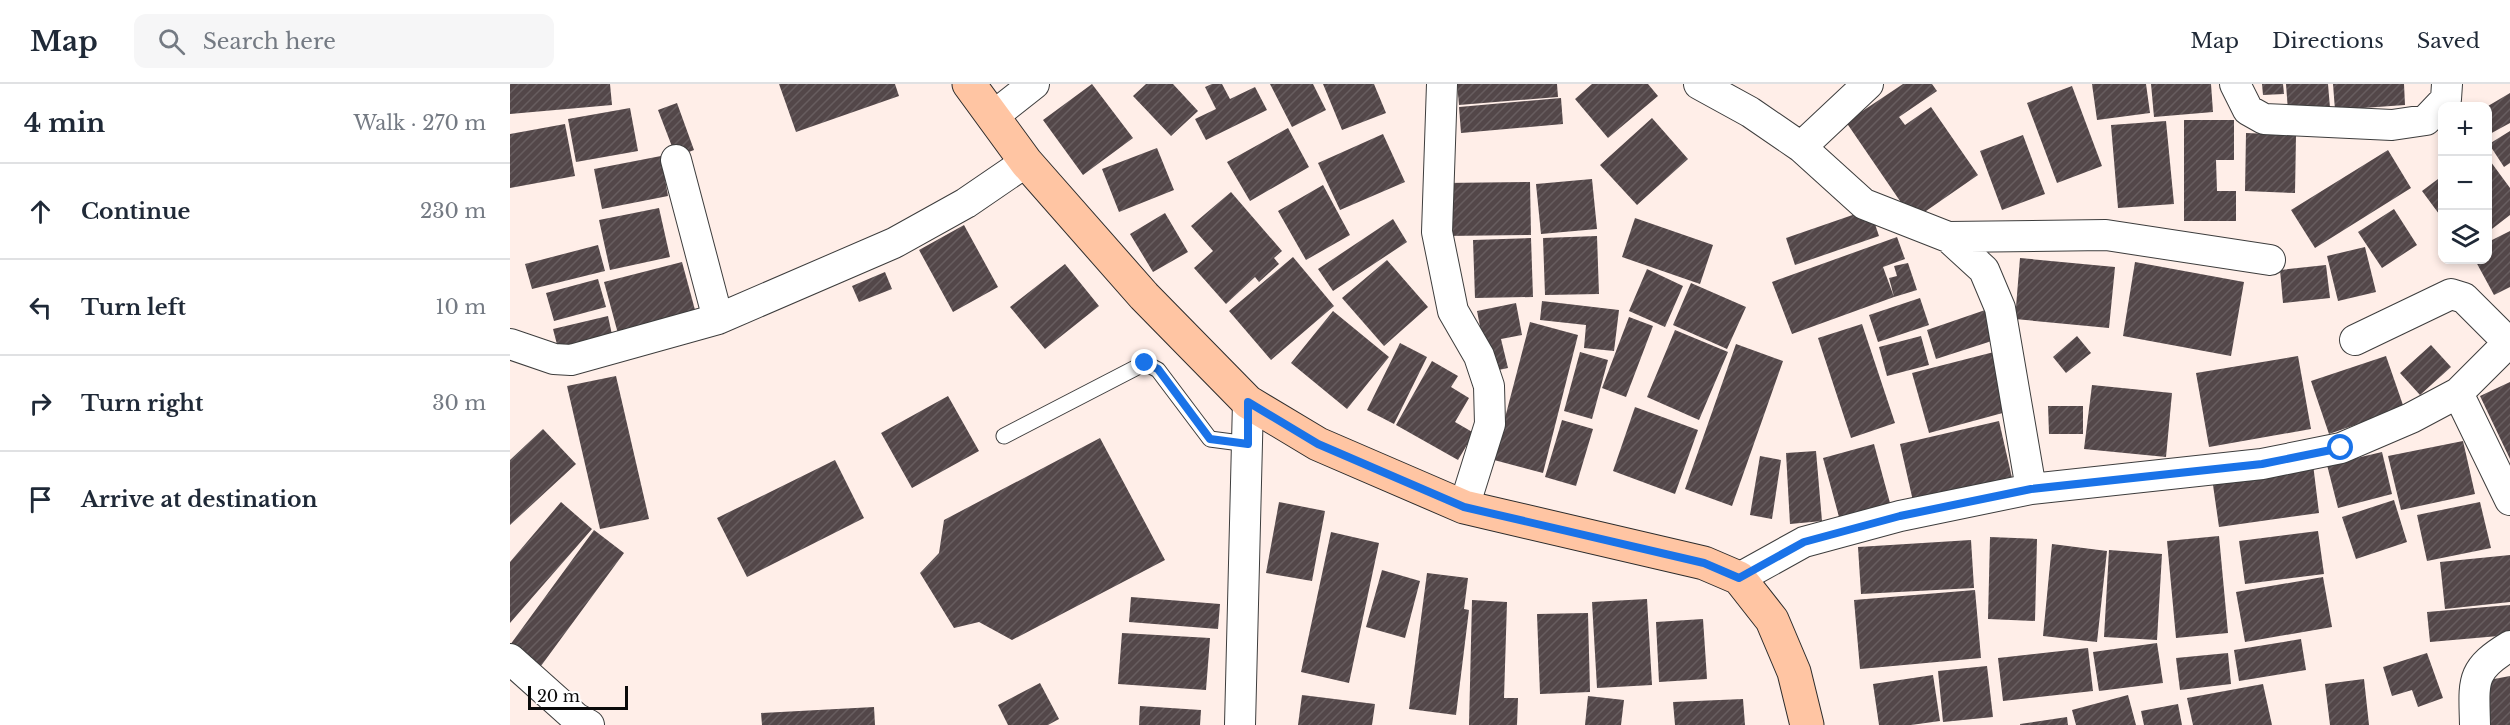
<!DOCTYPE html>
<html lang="en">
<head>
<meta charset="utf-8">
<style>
  :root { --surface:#fff; --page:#f6f6f7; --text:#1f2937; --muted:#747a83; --line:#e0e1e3 }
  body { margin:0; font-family:"Libre Baskerville",serif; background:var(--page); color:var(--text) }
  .controls { position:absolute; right:18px; top:18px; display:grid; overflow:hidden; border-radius:12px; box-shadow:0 3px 9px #0003 }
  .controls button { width:54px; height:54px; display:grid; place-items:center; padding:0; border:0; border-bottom:2px solid var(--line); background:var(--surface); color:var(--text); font:30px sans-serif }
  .scale { position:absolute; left:18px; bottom:15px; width:100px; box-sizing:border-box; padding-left:6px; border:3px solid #0a0a0a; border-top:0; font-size:16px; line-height:21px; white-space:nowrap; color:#0a0a0a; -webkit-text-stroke:4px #fff; paint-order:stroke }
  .stop { position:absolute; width:18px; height:18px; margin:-14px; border:4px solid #1a73e8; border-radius:50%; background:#fff }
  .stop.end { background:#1a73e8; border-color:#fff; box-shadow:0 2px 6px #0008 }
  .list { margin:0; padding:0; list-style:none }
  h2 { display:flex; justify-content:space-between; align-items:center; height:78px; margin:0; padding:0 24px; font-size:26px }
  h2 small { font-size:20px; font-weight:400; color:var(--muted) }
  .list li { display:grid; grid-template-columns:39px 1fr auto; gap:18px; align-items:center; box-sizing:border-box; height:96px; padding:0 24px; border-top:2px solid var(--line) }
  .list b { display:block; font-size:22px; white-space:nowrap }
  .list em { font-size:20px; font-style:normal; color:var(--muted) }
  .icon { flex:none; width:33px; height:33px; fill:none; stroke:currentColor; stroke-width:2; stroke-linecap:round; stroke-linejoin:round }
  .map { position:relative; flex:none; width:2000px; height:641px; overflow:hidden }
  header { display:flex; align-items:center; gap:36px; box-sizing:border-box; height:84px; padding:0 30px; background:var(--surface); border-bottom:2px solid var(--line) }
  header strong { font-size:28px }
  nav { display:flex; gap:33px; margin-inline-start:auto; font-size:21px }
  .search { width:420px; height:54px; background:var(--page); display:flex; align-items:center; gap:15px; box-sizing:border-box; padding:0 21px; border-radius:12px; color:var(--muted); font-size:22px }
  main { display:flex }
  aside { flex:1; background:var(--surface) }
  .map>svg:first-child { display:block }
</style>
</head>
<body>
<header>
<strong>Map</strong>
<div class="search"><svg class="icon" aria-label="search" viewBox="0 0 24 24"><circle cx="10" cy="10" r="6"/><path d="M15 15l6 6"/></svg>Search here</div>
<nav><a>Map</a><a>Directions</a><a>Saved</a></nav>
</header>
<main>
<aside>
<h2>4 min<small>Walk · 270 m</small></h2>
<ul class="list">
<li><svg class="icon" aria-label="ahead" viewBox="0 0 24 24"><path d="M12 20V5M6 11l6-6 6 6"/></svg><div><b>Continue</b></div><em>230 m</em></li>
<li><svg class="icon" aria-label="left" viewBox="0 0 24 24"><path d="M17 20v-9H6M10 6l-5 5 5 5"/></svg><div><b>Turn left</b></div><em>10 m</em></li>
<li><svg class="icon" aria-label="right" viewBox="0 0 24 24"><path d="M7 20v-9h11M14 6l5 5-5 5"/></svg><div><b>Turn right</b></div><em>30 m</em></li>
<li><svg class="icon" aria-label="arrive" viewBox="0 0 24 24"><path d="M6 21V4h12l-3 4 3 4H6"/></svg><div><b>Arrive at destination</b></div></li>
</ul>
</aside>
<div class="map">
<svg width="2000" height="641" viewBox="0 0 2000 641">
  <defs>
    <pattern id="building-hatch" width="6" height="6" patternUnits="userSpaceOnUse" patternTransform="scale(1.5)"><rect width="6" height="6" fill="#534749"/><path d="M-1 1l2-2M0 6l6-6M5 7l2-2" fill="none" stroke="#675d5f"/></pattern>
  </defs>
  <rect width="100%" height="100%" fill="#ffeee8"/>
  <path fill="url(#building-hatch)" d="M0 0H100L102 21 0 30Z
    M269 0H385L389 12 286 48Z
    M582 0 623 54 573 91 533 36Z
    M636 0H663L688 27 661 52 623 12Z
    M702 0H712L720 15 745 3 757 26 696 56 685 35 706 25 695 3Z
    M760 0H803L816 26 782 43Z
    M813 0H864L876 29 832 46Z
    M947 0H1047L1048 13 949 21Z
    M1082 0H1138L1148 12 1098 54 1065 15Z
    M1393 0H1422L1427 7 1389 33 1395 41 1421 23 1468 91 1403 136 1336 38Z
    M1582 0H1636L1640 29 1587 36Z
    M1641 0H1701L1703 28 1644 33Z
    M1752 0H1773L1774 10 1753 11Z
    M1776 0H1818L1820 24 1778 27Z
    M1823 0H1894L1895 21 1825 26Z
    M1562 2 1592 82 1547 99 1517 19Z
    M2000 9V39L1978 51V22Z
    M1051 14 1053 40 951 49 949 23Z
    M167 19 184 66 166 73 148 26Z
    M120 24 128 67 66 78 58 35Z
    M1142 34 1178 75 1127 121 1090 81Z
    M1674 36H1724V76H1706L1707 107H1726V137H1674Z
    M1656 37 1664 120 1608 124 1601 41Z
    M55 40 65 92 0 104V50Z
    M778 44 799 83 740 117 717 78Z
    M2000 47V79L1994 83 1979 60Z
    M1736 49 1786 51 1785 109 1735 107Z
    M873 50 895 98 830 126 808 79Z
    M1513 51 1535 110 1492 126 1470 67Z
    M647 64 664 106 609 128 592 85Z
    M1878 66 1901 104 1805 164 1781 126Z
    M151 72 158 112 92 125 84 85Z
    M1978 74 2000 104V131L1978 148Z
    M1932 92V134L1912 107Z
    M1082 95 1087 145 1031 150 1026 100Z
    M1020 98 1021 151 935 152 933 99Z
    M813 101 840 151 796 176 768 127Z
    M721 108 772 167 764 174 769 180 749 198 745 193 716 220 684 184 703 167 681 142Z
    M149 124 160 173 100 186 89 136Z
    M1360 125 1369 152 1285 181 1276 154Z
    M1884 125 1907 161 1872 184 1848 148Z
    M655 129 678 168 643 188 620 150Z
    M1125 134 1203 161 1190 200 1112 173Z
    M883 135 897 158 823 207 808 185Z
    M454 141 488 203 443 228 409 166Z
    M2000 147V203L1984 211 1965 176H1978V158Z
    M1087 152 1089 210 1035 211 1033 154Z
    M1387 153 1395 175 1373 183 1384 213 1282 250 1262 198Z
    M1021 154 1023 213 965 214 963 156Z
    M88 161 95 187 22 205 15 180Z
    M1855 163 1866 208 1828 217 1817 172Z
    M783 173 824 222 761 276 719 227Z
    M1510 174 1605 183 1599 244 1505 235Z
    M877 176 918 223 874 262 832 214Z
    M172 178 188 237 110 257 94 198Z
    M1625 178 1734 198 1721 272 1613 252Z
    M1398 179 1407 206 1384 213 1379 194 1387 192 1384 182Z
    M555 180 589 222 535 265 500 223Z
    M1816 181 1820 214 1773 219 1770 186Z
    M1137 185 1173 202 1155 243 1119 227Z
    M375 188 382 205 349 218 342 202Z
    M88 195 96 223 44 237 36 209Z
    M1181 199 1236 223 1217 265 1163 241Z
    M1410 214 1419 241 1368 258 1359 231Z
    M1032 217 1109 226 1104 267 1074 264 1076 241 1030 236Z
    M1006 219 1012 251 991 255 998 284 979 288 967 227Z
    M1481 224 1491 254 1426 275 1417 246Z
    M823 227 879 273 837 325 781 279Z
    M98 232 104 260 50 272 43 245Z
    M1119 233 1143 242 1116 313 1092 304Z
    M1020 238 1068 251 1033 389 984 376Z
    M1352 240 1385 339 1341 354 1308 254Z
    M1165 246 1218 268 1189 336 1137 313Z
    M1411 252 1419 281 1377 292 1369 263Z
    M1567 252 1581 269 1556 289 1543 273Z
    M890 259 917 273 884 340 857 326Z
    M1226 260 1273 277 1222 422 1175 405Z
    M1921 261 1941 283 1910 311 1890 289Z
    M1070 268 1098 276 1082 335 1054 327Z
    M1484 268 1500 327 1419 349 1402 289Z
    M1788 272 1801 345 1699 363 1686 289Z
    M1876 272 1894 324 1819 350 1801 297Z
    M922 277 948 292 941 303 959 314 945 338 964 349 948 376 886 341Z
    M106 292 139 435 90 445 57 302Z
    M2000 298V375L1970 312Z
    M1582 301 1662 309 1656 373 1574 365Z
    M438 312 469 367 402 404 371 349Z
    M1538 322H1573V350H1539Z
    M1125 323 1188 346 1165 410 1103 387Z
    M1052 336 1083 345 1066 402 1035 393Z
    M1489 337 1502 394 1403 417 1390 360Z
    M33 345 66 380 0 441V376Z
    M590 354 655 476 502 556 469 538 444 544 410 489 429 469 434 436Z
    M1953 357 1965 410 1891 426 1878 372Z
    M1364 360 1380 419 1329 433 1313 374Z
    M1306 367 1312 437 1280 440 1276 369Z
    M1872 368 1882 410 1828 424 1817 381Z
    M1250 372 1271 376 1262 435 1240 431Z
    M325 376 354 434 237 493 207 434Z
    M1803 380 1809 429 1709 443 1702 394Z
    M1884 416 1897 458 1846 475 1832 433Z
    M51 418 82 445 0 539V478Z
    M769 418 815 427 802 497 756 489Z
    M1970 418 1981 464 1917 477 1907 431Z
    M84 446 114 469 28 586 0 561Z
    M1808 447 1814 490 1735 500 1729 457Z
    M821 448 869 459 839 599 791 588Z
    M1709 452 1718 549 1666 554 1657 457Z
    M1480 453 1527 455 1525 537 1478 535Z
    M1461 456 1464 504 1351 510 1348 463Z
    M1542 460 1597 467 1587 558 1533 552Z
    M1599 466 1652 470 1647 556 1594 553Z
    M2000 471V518L1935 525 1930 478Z
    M872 486 910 497 895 554 856 543Z
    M917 489 958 494 954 525 959 526 946 631 899 625Z
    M1813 493 1822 543 1735 558 1726 508Z
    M1465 506 1471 574 1350 585 1344 516Z
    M621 513 710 520 708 545 619 538Z
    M1137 515 1142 601 1087 604 1082 518Z
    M962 516 997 518 994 614H1008L1007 641H959Z
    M2000 521V551L1920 558 1917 528Z
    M1078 529 1080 608 1030 610 1027 530Z
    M1193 535 1197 595 1149 598 1146 538Z
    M612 549 700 554 696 606 608 600Z
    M1791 555 1796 586 1729 597 1724 566Z
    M1647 559 1653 599 1589 607 1583 568Z
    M1578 564 1583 607 1493 617 1488 574Z
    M1718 569 1721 600 1670 606 1666 574Z
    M1917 569 1933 614 1908 623 1902 606 1882 612 1873 583Z
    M1477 582 1483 633 1433 638 1428 587Z
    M1423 591 1430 637 1401 641H1369L1363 600Z
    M2000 592V641H1977L1968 598Z
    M1854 595 1859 641H1820L1815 600Z
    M530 599 549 635 538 641H498L488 621Z
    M1753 600 1762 641H1683L1677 614Z
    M792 611 865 620 862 641H788Z
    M1618 611 1626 641H1566L1562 626Z
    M1078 612 1114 616 1111 641H1075Z
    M1233 615 1235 641H1165L1163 618Z
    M1668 620 1672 641H1634L1631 627Z
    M630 622 691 626 690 641H629Z
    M364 623 365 641H252L251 629Z
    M1557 633 1558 641H1510V640Z"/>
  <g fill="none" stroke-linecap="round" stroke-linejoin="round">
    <defs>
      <path id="service" d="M494 352 635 279 648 286 700 355 738 360"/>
      <path id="minor" d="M932 0 927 148 943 227 969 272 979 302 980 340 954 423
        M1189 0 1240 28 1291 63 1354 120 1438 153 1474 186 1490 224 1521 405
        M1725 0 1738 26 1754 35 1882 41 1916 36 1936 15 1937 0
        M482 33 524 0
        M1291 63 1358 0
        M166 76 208 235
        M1438 153 1596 151 1760 176
        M1845 256 1941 210 1954 214 1998 258
        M0 260 44 275 61 276 208 235 384 159 456 119 516 78
        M1948 309 2000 416
        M1229 494 1294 458 1390 432 1521 405 1752 380 1831 364 1901 334 1948 309 2000 257
        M0 575 66 634 79 641
        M730 641 738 318
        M1965 641C1964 597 1960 586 2000 562"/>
      <path id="secondary" d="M459 0 516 78 634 212 738 318 808 360 954 423 1194 479 1229 494 1262 536 1284 588 1297 641"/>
    </defs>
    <use href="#service" stroke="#3d3d3d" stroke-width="17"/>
    <use href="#minor" stroke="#3d3d3d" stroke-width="32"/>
    <use href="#secondary" stroke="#2c2c2c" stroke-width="35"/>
    <use href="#service" stroke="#fff" stroke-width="15"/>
    <use href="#minor" stroke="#fff" stroke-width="30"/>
    <use href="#secondary" stroke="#ffc5a3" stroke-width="33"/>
  </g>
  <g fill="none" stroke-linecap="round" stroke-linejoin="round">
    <path stroke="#1a73e8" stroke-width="8" d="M635 279 648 285 700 355 738 360V318L808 360 954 423 1194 479 1229 494 1294 458 1390 432 1521 405 1752 380 1831 364"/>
  </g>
</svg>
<div class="controls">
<button>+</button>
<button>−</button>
<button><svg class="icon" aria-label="layers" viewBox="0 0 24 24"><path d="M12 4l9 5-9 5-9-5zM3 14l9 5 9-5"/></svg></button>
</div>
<div class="scale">20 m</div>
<div class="stop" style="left:1831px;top:364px"></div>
<div class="stop end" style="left:635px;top:279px"></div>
</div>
</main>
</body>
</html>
